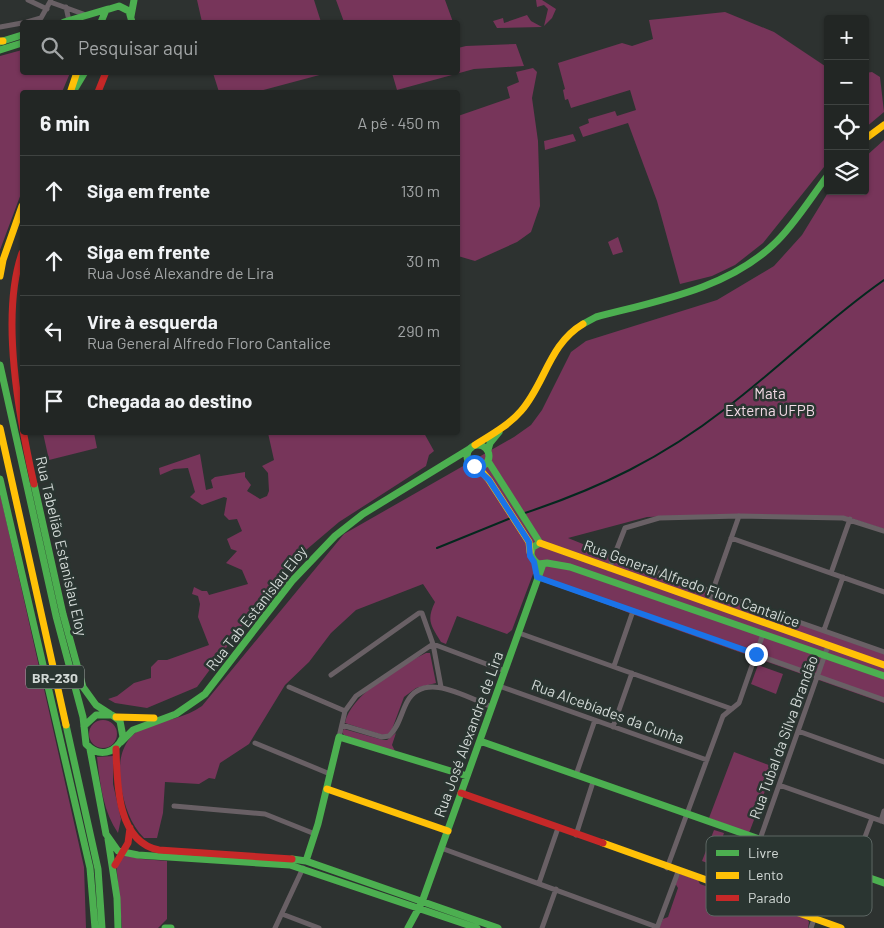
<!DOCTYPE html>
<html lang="pt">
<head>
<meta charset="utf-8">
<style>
  :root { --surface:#222624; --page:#2e3231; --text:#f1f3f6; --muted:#a2a5a6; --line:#3f4341 }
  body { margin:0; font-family:Barlow,sans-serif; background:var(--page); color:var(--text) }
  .controls { position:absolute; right:15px; top:15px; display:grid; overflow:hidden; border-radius:5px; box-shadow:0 1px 4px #0004 }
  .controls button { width:45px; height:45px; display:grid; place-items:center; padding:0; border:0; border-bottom:1px solid var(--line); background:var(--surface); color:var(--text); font:25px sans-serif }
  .stop { position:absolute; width:15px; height:15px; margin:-11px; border:4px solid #1a73e8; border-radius:50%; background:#fff }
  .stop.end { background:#1a73e8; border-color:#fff; box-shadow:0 1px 5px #0008 }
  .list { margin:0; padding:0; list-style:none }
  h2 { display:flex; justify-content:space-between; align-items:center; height:65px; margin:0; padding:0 20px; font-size:21px }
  h2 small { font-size:16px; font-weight:400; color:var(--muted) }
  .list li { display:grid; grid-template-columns:32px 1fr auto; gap:15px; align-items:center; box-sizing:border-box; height:70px; padding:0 20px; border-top:1px solid var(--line) }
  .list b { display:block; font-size:19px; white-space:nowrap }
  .list p { margin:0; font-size:16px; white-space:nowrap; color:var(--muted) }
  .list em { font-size:16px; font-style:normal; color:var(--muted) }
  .icon { flex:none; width:28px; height:28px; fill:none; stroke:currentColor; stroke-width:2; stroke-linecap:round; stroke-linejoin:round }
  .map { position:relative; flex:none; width:884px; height:928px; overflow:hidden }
  .search { position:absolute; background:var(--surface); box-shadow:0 1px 4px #0004; left:20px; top:20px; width:440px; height:55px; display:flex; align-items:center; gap:12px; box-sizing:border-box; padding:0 18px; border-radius:5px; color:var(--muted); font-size:19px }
  .panel { position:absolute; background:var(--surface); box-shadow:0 1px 4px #0004; left:20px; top:90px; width:440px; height:345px; border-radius:5px }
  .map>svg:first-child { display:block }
</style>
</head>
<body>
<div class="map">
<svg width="884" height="928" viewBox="0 0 884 928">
  <rect width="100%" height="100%" fill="#2d3230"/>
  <path fill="#77355a" d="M197 0H314L321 22H202Z
    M336 0H445L453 22H344Z
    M536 0H542L556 9 552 18 544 26 548 9 544 5 537 7Z
    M725 12 774 32 828 68V162L763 243 735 265 712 276 680 284 657 201 628 123 583 137 579 127 589 123 588 119 615 111 617 116 636 110 630 90 571 108 568 99 565 100 563 90 565 89 558 63 622 43 632 46 653 39 649 20Z
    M527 15 531 21 542 27 497 28 493 21 503 18 504 23Z
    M516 44 524 66 474 69 397 90 392 73 458 72V48L466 46Z
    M22 50V72L70 73 62 92H22V191L0 250V56Z
    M533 68 537 72 532 98 538 141 540 206 531 232 517 242 475 261 458 256V116L510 98 507 87 519 82 516 72Z
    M872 72 880 77 884 112 865 128V73Z
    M213 73V72L327 73 256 92H219Z
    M573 134 576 141 545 150 544 141Z
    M884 140V529L847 517 730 514 647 517 568 538 610 555 884 650V703L629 613 533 574 512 630 507 634 457 616 446 644 441 642C431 625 426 621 435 602L423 584 356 610 331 633 309 662 285 685 249 744 220 763 215 779 209 778 199 784 165 782 163 813 157 838H144C130 824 124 804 121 786 117 761 122 735 148 726 168 719 185 718 202 706L344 534 514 437 531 425 542 410 571 352 586 341 717 300 774 266 802 235 829 191H865V157Z
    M618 237 623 252 613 255 608 242Z
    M47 433H94L97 448 49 460 43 433Z
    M268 433H424L434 451 429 455 426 466 339 522 286 567 197 687 147 708 115 703 108 699 117 696 134 683 151 678V667L158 660H167L209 645 198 617 200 604 198 596 192 594 194 587 202 591H207L209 595 248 584 242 570 226 563 237 551 231 549 227 539 242 531 237 519 229 520 224 515 227 498 224 497 202 505 190 497 195 492 188 468 174 469 160 475 159 468 200 454 206 490 213 488 211 480 215 477 245 472V477L251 485 247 491 260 499 267 496 269 491 268 473 262 466 274 460Z
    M0 493 84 867 86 928H0Z
    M426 653H430L436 683 416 688 404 697 391 732 386 736 345 723C350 695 401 665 426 653Z
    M758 665 783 674 776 694 751 684Z
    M89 734a14 14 0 1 1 28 0a14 14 0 1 1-28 0Z
    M344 729 383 740H387L396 733 392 745 396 753 344 735 342 732Z
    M734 752 774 767 749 833 709 818Z
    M113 756V784L121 819 118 833C103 811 100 784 97 757Z
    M714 830 724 833 713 865 702 861Z
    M123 855 142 859 167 861V919L158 928H122L116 861Z
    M680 874 698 880 700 884 728 894 732 892 779 912 783 910 807 919 809 922 808 928H659L663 919 668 917 678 888 675 883Z"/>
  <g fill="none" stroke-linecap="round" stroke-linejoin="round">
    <path stroke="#04281e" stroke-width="2" d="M525 513C600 488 662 458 725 409 779 368 828 319 884 280
      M437 548 511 518"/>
    <path stroke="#696065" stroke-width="5" d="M28 0 47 9
      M50 2 86 15
      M66 7 69 21
      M27 22 41 18 51 0
      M0 27 22 23
      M731 538 884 592
      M614 557 884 652
      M609 569 625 528 659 518 739 516 843 518 884 531
      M831 573 850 519
      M537 577 884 700
      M708 604 739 516
      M824 630 843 577
      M519 633 732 709
      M614 666 633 611
      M331 675 419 613H422L433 644 441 687
      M499 686 707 760
      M289 687 345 711
      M342 725 382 737 389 736C399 727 401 713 407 702 424 670 468 698 492 707
      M613 727 632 673
      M798 731 884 762
      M339 737 345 711 356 696 433 644 505 671
      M255 743 330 774
      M576 775 595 720
      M779 785 884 822
      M174 806 265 814 315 834
      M881 821 884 811
      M576 835 593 782
      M441 848 657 927
      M667 868 723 716 739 703 763 634
      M852 872 872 818
      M539 883 558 828
      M741 893 828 646
      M282 914 319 928
      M275 928 303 868
      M542 928 556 889
      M657 928 678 872
      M811 928 814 919"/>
    <path stroke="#4caf50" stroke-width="7" d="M131 16 134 0
      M64 22 108 9
      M101 22 106 10 119 6 129 11 132 22
      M0 42 22 35
      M0 50 22 43
      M73 92 85 72
      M583 324 596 317C657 301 727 289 774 244 793 227 812 196 828 175
      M0 365 56 616 83 717 86 744C99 758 115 754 123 737L120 721 112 715H96L84 726
      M467 456a11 11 0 1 1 22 0a11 11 0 1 1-22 0Z
      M488 450 490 443 499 432
      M488 461 540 543
      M0 479 90 868 95 928
      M34 484 63 614 83 687 96 705 110 714
      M540 543 533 547C529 554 532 559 538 564L547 563 570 567 884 676
      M66 725 98 869 102 928
      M480 741 884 883
      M121 742 133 730 176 714 205 694 292 581 335 536 363 514 471 448
      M90 749 106 834 118 851 138 855 290 865 477 928
      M108 839 117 898 118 928
      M292 859 306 861 498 928
      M306 861 318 824 339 737 467 776
      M165 928H171
      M408 928 422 902 543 564"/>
    <path stroke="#ffc107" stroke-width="7" d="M0 41H3
      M71 90 77 72
      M865 139 884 125
      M0 276 3 260 22 206
      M0 428 66 725
      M475 445C491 435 509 425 521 411 545 384 549 344 583 324
      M477 466 489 480 529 542 530 552
      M540 543 884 665
      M116 717 154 718
      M327 789 448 831
      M603 843 841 928"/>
    <path stroke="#c62828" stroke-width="7" d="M98 92 106 72
      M22 253C0 316 19 417 34 484
      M116 749C117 783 117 842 159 850L292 859
      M461 793 603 843
      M115 865 128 843 130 828"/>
  </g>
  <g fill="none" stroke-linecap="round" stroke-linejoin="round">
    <path stroke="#1a73e8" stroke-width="6" d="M474 466 489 480 529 542 530 556 534 562 537 577 756 654"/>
  </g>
  <g text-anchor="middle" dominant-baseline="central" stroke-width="5" stroke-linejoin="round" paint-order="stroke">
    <rect fill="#2a3531" stroke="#a0a8a4" stroke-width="1" x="26" y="665.5" width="58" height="23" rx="4"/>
    <g font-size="14" font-weight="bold" fill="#d2d9d6">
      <text x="55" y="677">BR-230</text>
    </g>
    <g font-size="15" fill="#f3dbe6" stroke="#2a3531">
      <text x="770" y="393">Mata<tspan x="770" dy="17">Externa UFPB</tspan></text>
    </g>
    <g font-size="15" fill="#d2d9d6" stroke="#2a3531">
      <text transform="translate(62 546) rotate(77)">Rua Tabelião Estanislau Eloy</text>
      <text transform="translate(692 583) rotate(20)">Rua General Alfredo Floro Cantalice</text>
      <text transform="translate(256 608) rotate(-52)">Rua Tab Estanislau Eloy</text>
      <text transform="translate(608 711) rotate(20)">Rua Alcebíades da Cunha</text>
      <text transform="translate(468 734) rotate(-70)">Rua José Alexandre de Lira</text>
      <text transform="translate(783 737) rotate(-70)">Rua Tubal da Silva Brandão</text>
    </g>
  </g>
  <rect x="706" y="836" width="166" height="80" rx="8" fill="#2a3531" stroke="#5c6663" stroke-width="1"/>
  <rect x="716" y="850" width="23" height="6" fill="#4caf50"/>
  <rect x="716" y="872" width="23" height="7" fill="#ffc107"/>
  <rect x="716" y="895" width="23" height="6" fill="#c62828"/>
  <g font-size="14" fill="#d2d9d6">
    <text x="748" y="858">Livre</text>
    <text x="748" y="880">Lento</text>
    <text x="748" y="903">Parado</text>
  </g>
</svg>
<div class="controls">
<button>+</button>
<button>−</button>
<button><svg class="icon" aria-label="locate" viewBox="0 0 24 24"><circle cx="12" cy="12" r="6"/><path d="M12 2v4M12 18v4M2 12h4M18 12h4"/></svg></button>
<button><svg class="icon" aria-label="layers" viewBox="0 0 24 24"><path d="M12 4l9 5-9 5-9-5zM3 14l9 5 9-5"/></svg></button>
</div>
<div class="stop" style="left:474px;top:466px"></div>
<div class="stop end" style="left:756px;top:654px"></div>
<div class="search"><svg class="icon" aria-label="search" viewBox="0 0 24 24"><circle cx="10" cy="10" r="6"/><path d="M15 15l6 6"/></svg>Pesquisar aqui</div>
<section class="panel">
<h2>6 min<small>A pé · 450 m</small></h2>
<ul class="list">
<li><svg class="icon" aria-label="ahead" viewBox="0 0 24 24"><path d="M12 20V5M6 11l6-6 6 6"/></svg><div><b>Siga em frente</b></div><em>130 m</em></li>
<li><svg class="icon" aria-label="ahead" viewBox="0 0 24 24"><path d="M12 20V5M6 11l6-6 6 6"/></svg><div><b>Siga em frente</b><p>Rua José Alexandre de Lira</p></div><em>30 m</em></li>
<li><svg class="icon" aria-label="left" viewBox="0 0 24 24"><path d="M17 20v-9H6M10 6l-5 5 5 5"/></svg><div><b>Vire à esquerda</b><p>Rua General Alfredo Floro Cantalice</p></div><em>290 m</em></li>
<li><svg class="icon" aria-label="arrive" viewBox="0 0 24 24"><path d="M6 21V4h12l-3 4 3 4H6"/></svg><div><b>Chegada ao destino</b></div></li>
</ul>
</section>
</div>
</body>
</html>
